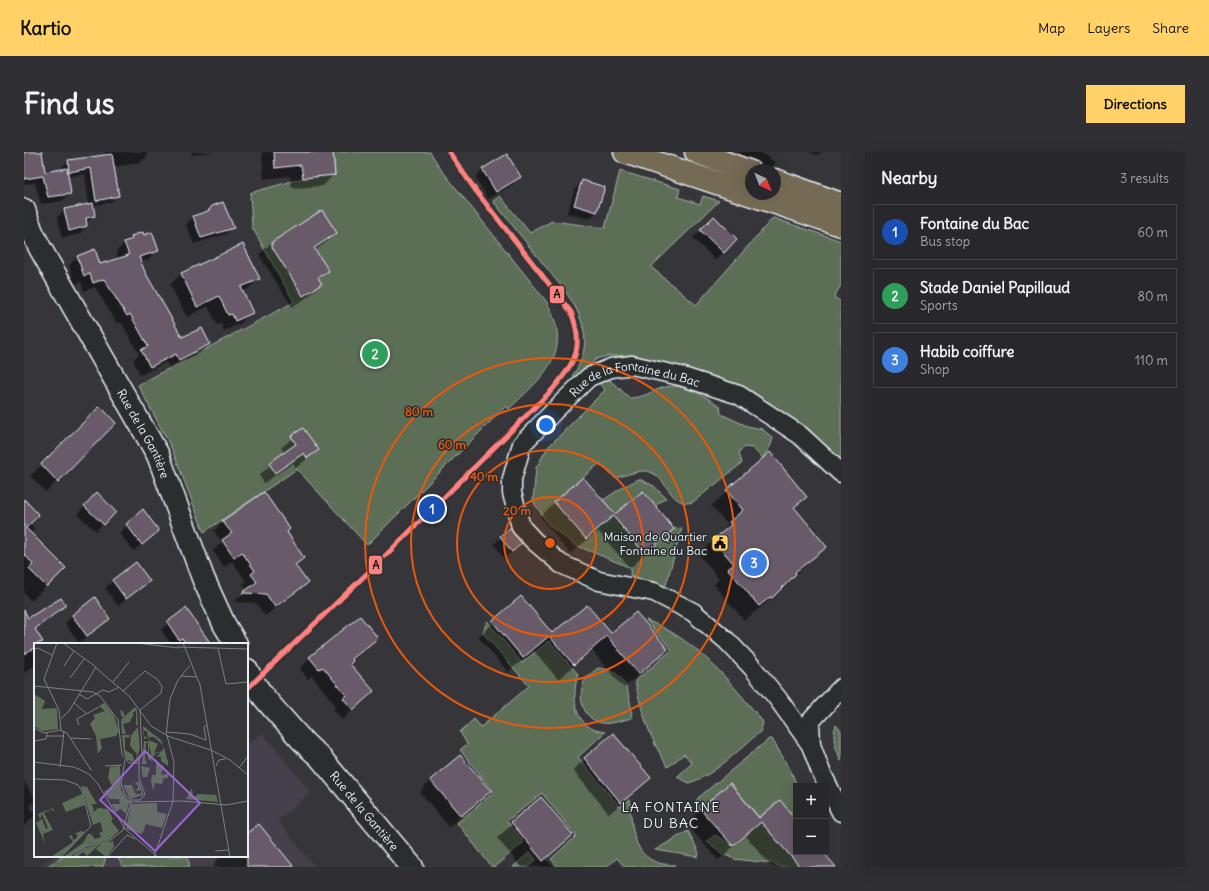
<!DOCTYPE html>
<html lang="en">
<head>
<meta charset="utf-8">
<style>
  :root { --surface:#28282c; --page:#303034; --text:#f1f3f6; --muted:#a5a6a9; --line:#444448; --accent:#ffd166 }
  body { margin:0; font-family:Delius,sans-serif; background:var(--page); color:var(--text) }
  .controls { position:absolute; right:12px; bottom:12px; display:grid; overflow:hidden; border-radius:0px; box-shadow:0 4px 16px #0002 }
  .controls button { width:36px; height:36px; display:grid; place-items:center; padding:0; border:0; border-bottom:1px solid var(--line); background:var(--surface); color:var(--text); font:20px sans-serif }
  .compass { position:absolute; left:721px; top:12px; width:36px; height:36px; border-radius:50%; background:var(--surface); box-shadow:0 4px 16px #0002; rotate:137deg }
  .you { position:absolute; left:522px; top:273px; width:14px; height:14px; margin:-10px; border:3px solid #fff; border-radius:50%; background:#1a73e8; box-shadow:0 0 0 6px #1a73e833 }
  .badge { display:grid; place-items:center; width:26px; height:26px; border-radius:50%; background:var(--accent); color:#fff; font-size:13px; font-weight:700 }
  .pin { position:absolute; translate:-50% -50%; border:2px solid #fff; box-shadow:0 1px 4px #0006 }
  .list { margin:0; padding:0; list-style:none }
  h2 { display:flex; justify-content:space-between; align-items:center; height:52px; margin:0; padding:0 16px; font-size:17px }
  h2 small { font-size:13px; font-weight:400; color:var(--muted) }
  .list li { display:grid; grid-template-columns:26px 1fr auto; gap:12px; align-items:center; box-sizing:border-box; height:56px; margin:0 8px 8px; padding:0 8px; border:1px solid var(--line); border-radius:0px }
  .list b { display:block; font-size:15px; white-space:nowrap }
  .list p { margin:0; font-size:13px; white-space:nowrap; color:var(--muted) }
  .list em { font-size:13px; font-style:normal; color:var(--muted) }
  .map { position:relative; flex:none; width:817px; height:715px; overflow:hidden; border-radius:0px }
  header { display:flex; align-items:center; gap:24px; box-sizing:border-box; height:56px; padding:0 20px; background:var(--accent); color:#111 }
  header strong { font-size:19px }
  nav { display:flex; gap:22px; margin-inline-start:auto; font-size:14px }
  .intro { display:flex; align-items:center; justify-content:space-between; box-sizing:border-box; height:96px; padding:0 24px }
  h1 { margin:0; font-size:28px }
  .button { padding:10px 18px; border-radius:0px; background:var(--accent); color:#111; font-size:14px; font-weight:700 }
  main { display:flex; gap:24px; padding:0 24px }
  aside { flex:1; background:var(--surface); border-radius:0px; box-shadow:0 4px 16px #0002 }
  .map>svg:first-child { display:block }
</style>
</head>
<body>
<header>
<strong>Kartio</strong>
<nav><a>Map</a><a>Layers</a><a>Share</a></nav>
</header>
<div class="intro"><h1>Find us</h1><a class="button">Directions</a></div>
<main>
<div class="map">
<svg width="817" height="715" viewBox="0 0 817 715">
  <rect width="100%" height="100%" fill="#36363a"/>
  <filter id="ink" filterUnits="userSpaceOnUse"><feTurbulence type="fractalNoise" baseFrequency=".025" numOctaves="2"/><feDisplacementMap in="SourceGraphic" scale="8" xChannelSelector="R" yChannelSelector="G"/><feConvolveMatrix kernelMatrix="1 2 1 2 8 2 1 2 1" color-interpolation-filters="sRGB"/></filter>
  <g filter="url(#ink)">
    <path fill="#454148" d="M238 581 287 640 254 669 291 715H13L30 704H223V591L224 592Z"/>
    <path fill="#5c6e57" stroke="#a2b0a8" d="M309 0H406L416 16 522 149C551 200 520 223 485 257L482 254 343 393 273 317 180 380 148 297 114 233 270 150 228 75 226 41 279 26 311 23Z
      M596 19 656 37 654 45 676 52 679 44 695 49 627 115 672 153 749 66 817 89V133L810 145 817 150V313L682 224 634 209 609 203 583 204 572 207 554 227 549 223C570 193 560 165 541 139L469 49 476 44 506 81 528 69 581 76Z
      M580 223 606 246C620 245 623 242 635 237 658 228 678 243 696 254L697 262 723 274 738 277 749 286 747 293 739 306 728 296 721 295 715 300 718 311 669 350C645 357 643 320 621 319 611 319 600 324 591 326L576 311 530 350 562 387 589 364 621 402 650 377 658 376 641 436 606 423 607 416 551 393 525 373 509 349 512 316 524 295 581 238 572 228Z
      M615 327 630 334 642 346 631 354 591 362 579 348 601 334Z
      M622 468C671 486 707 530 739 570L737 579C715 597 693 622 665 631L653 625 668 611 660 602 644 615C627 590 617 559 611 529L648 498Z
      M463 469 498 511 525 489 554 522C547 547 550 577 581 580L554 605 596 655 606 648C608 681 609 713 651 713L648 715H601L593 706 582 715H534L527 707 552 684 518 641 483 669 500 690 470 715H468L433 671 470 640 436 598 443 592 436 580 450 567 457 575 505 534 459 481Z
      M574 516C578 517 584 517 587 519 604 526 607 550 608 566 598 568 584 574 574 570 556 563 552 538 564 524 567 521 571 519 574 516Z
      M812 573 817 579V609C812 596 807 586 812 573Z
      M745 587H748L767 619 773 634 772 667 756 649 735 665 706 631 674 659 672 650 674 646Z
      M737 670 776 715H758L747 711 710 707 699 702 683 689 691 683 709 694Z
      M664 679 675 701 674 705 631 698Z
      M506 700 512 708 504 715H489Z
      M40 704H82L79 715H22Z
      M93 704H163L166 715H99Z"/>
    <path fill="#0007" d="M17 0 20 21 38 18 37 16 44 9 81 4V0H123V4L116 11 89 15 94 44 87 50 68 54 70 64 62 72V74L55 82 38 86 33 65 41 58 65 53 61 22 43 25 46 41 38 49 17 52 11 31 0 32V1Z
      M168 0H190L168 3Z
      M238 0H308L310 22 299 34 268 36 266 24 240 27Z
      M688 0H736L752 11 746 18H739Z
      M784 0H798L794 3Z
      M459 18 496 25 488 33 464 47 451 25Z
      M558 30 573 60 565 67 543 61 551 37Z
      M297 59 312 81 300 92 290 99 303 119 294 128 297 132 285 144 268 155 235 103 246 92Z
      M169 65 209 75 202 82 170 92 162 72Z
      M690 66 712 87 691 108 669 86Z
      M108 84 133 98 124 108 116 110 157 187 185 192 176 201 146 216 142 210 116 223 109 208 115 202 97 170 93 172 71 135 60 139 57 130 51 132 45 114 54 104 76 113 94 107 92 100Z
      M219 94 235 126 224 137 218 140 227 160 217 171 200 179 197 172 193 173 184 154 163 165 146 133 157 122Z
      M76 255 91 271 22 340 6 324Z
      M278 278 294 297 272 316 269 311 240 331 235 323 261 301 257 296Z
      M746 302 782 345 770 356 801 395 739 454 720 468 690 433 695 427 675 403 704 373 687 354Z
      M73 341 90 360 72 379 53 362Z
      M0 349 5 371 11 377 6 382 41 416 7 449 0 441Z
      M531 350 591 364 649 377 606 416 574 379 546 402 516 365Z
      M119 359 134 379 110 399 95 381Z
      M199 369 262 380 279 405 270 414 282 431 273 440 241 464 232 451 210 450 223 438 219 432 222 429 208 409 200 415 189 399 198 390 190 379Z
      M477 385 489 399 480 407 470 392Z
      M89 429H125L94 454 81 436Z
      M497 445 528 483H587L643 497 600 536 568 499 534 527 510 499 484 520 454 485Z
      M40 453 10 478 17 490 11 492V513L0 521V470Z
      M49 463 85 467 55 491 41 471Z
      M144 471 185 492H147L137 478Z
      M353 486 325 512 349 539 318 568 309 557 312 554 288 524 284 527 276 517 286 506Z
      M589 582 626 626 585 662 549 618Z
      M407 628 466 639 425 675 396 640Z
      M0 629 11 647 6 654 11 663 0 674Z
      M517 646 548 683 522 707 530 715H497L473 686Z
      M677 657 735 667 772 669V700H798L811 715H748L722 684 694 708 662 672Z
      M223 682 268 715H190V711L197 704H223Z
      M592 712 595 715H589Z"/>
    <path fill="#685a68" stroke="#e8f1f8" d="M0 0H18L21 20 43 16 47 42 24 45 19 24 0 27Z
      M250 0H309L311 23 279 26 277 13 251 16Z
      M88 2 95 44 72 49 67 16 45 20 44 8Z
      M483 2 497 25 472 40 458 17Z
      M558 28 581 35 573 60 550 53Z
      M199 50 210 76 177 86 169 64 184 59 188 54Z
      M69 51 71 64 62 66 63 74 45 79 40 57Z
      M298 58 313 81 290 96 305 119 294 126 298 132 279 144 248 95V90Z
      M690 64 713 87 700 101 676 78Z
      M119 80 120 83 128 80 135 99 115 105 121 120 158 185 178 176 186 192 155 208 152 202 126 215 117 198 124 194 106 162 103 164 80 127 69 131 66 122 60 124 53 104 71 97 76 112 105 103 100 90 108 87 107 84Z
      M219 92 236 127 217 135 229 161 211 169 208 162 204 163 195 144 173 155 157 121Z
      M76 254 92 271 34 330 17 312Z
      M279 276 295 298 283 306 280 301 251 321 245 311 272 292 267 284Z
      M746 300 783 345 770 355 803 395 771 420 772 422 748 446 746 445 735 454 704 417 710 412 689 388 707 373 705 370 719 358 702 338Z
      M559 325 591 362 619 339 650 377 621 402 589 364 562 387 530 350Z
      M73 340 92 360 80 373 60 354Z
      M240 340 266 377 263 380 280 406 271 413 284 431 251 455 242 442 218 441 233 430 227 422 231 419 218 400 210 406 198 388 208 381 198 369Z
      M0 347 15 363 2 376 42 416 23 435 5 417 9 412 0 402Z
      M119 357 135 379 118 393 102 372Z
      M486 376 498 391 488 400 476 384Z
      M112 410 126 429 102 447 88 428Z
      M497 444 528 481 563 453 587 481 612 460 644 497 615 522 583 484 550 513 525 484 499 506 468 469Z
      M71 445 86 467 63 484 48 463Z
      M37 446 42 453 11 477 19 490 11 492V495L0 502V458L4 466Z
      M162 456 175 475 187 492H162L158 486 155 488 143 470Z
      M336 464 354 486 328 507 329 509 326 512 350 539 329 558 319 546 322 543 299 515 295 517 285 505Z
      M589 581 627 626 597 651 560 606Z
      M436 603 467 639 437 664 406 628Z
      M706 631 735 666 756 648 772 668V700H799L812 715H776L737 670 709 694 676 657Z
      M517 645 549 683 519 709 487 670Z
      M235 672 270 715H223V681Z"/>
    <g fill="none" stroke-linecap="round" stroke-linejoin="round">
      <defs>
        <g id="minor">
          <path d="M817 536 786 570 787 593 797 620 817 660"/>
          <path id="s1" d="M787 593 754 547 728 515 703 489 669 460 630 440 575 429 537 412 510 389 497 375 488 341V327L498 292 534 255 565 225 587 216 608 213 656 224 715 243 776 283 817 321"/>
        </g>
        <g id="secondary">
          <path id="s2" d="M0 58 8 80 16 96 134 303 179 426 200 472 212 492"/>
          <path id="s3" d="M223 518C233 540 250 557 266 575 275 585 283 595 294 603L388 715"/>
        </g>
        <path id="primary" d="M601 0 817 73
          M672 0 727 20
          M751 28 817 52"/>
      </defs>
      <use href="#minor" stroke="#e8f1f8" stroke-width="21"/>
      <use href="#secondary" stroke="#e8f1f8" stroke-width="25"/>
      <use href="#primary" stroke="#e8f1f8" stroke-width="25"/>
      <use href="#minor" stroke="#2a2d2e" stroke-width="18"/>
      <use href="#secondary" stroke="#2a2d2e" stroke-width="22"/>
      <use href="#primary" stroke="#746b52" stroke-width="22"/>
      <defs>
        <path id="tram-1" d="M223 537 358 407 528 238C551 211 561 195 547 160L452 39 425 0"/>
      </defs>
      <use href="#tram-1" stroke="#2a2d2e" stroke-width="8"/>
      <use href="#tram-1" stroke="#ff8280" stroke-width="5"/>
    </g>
  </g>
  <circle cx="526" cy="391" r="46" fill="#e8590c" fill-opacity=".12"/>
  <g fill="none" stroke="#e8590c" stroke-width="2">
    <circle cx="526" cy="391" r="46"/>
    <circle cx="526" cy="391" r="93"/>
    <circle cx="526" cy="391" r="139"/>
    <circle cx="526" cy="391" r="185"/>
  </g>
  <defs>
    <symbol id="civic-square" viewBox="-11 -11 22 22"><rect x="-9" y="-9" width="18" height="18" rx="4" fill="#ffd166" stroke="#2a2d2e"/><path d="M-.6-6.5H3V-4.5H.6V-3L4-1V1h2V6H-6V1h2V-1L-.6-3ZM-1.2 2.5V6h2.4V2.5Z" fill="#111"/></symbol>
  </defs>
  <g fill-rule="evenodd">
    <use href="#civic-square" x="686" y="381" width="20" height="20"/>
  </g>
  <g text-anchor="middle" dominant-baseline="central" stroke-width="3" stroke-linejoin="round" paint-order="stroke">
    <g font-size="12" fill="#e8f1f8" stroke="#2a2d2e">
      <text stroke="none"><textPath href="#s1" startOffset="600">Rue de la Fontaine du Bac</textPath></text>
      <text stroke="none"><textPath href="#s2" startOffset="254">Rue de la Gantière</textPath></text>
      <text stroke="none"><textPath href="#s3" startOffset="184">Rue de la Gantière</textPath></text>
    </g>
    <g font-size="12" fill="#e8f1f8" stroke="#2a2d2e" text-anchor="end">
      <text x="683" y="384">Maison de Quartier<tspan x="683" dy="14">Fontaine du Bac</tspan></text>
    </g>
    <g font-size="14" letter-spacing="1" fill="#e8f1f8" stroke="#2a2d2e">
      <text x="647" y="655">LA FONTAINE<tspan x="647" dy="16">DU BAC</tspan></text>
    </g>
  </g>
  <g transform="translate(10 491)">
    <rect width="214" height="214" fill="#36363a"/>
    <path d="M2 52 11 58 8 66 23 65 24 86 8 88 0 83V54ZM70 60 80 73 85 88 82 93 66 96 68 105 64 111 62 93 56 81 61 75 59 72 71 68 65 63ZM101 64 103 67 104 82H102V68L99 69V74L90 78 97 75 96 79 89 81 92 91H88L87 79 88 75 93 74H88L86 68 88 67 91 73ZM109 83 127 97 129 102 120 94H115V97L124 101 120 110 128 108 130 104 133 116 127 112 134 117V123L127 118V114L121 113 125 112 126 109 121 111 118 115 115 102V111L118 118 114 116V100H112L111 116 113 121H117H108L110 98 115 99 113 88H110V93L114 95 110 96ZM104 84 106 105 102 118 103 111 96 103 97 92ZM88 92H96L95 95 91 94V107L98 111 101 119 93 117 90 111ZM122 119 130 123 127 132 135 130 134 135H130L128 141 121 140 119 147 117 138 118 132H122ZM86 123 87 147 93 156 98 158 94 162 92 175V171L87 166 82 169 77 161H86L85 156H75L70 149 78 143 74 135 76 124ZM107 123 116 125 113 134H109V137ZM105 138 109 150V152L96 156 89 142H98L99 146 102 151H107V147L104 148 100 146H104V142L100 141ZM47 143 53 144 63 161H58L60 169 64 165 74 166 79 176 77 178 85 188 73 199 54 202 33 214H29L49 200 54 191H57L61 196 67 194 65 190 69 188 66 179 59 182ZM158 145 159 155 164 151 182 152 184 159 152 156ZM48 151 51 162 32 169 28 160ZM123 160V169L133 171 128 185 112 181 108 191 92 186 97 161ZM19 165 21 170 18 166 10 170 19 187 9 191 11 201 2 180 8 176 12 186 14 185 8 171 6 176 4 171ZM47 188 51 189 34 207 25 214H17L39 199 35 193 38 192 39 197 43 195V191H40ZM79 198 80 204 72 214 62 206 66 202ZM65 202 53 213 49 209 43 214H37L50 205Z" fill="#5c6e57"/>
    <path fill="none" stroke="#7d8186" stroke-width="1" d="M23 0 10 36 25 67 27 87M103 0 144 5M149 0 166 42 196 214M143 4 214 6M0 6 4 5 18 12M184 6 192 41 214 39M30 23 40 8M62 25 95 53 117 83 134 93M147 33 163 34M36 35 50 16M79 39 95 19M0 43 59 49 66 53 84 77 88 112 95 120H104L108 110 106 67M89 48 111 28 123 36 128 43 127 50 106 67M45 51 53 56 69 47 75 49 85 44M40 60 53 71M27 76 35 68 62 24 29 0M45 82 43 76 65 64M0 85 10 90 26 87 33 90 57 127M133 89 156 91 172 97 170 84 173 82M132 92 136 56 144 37 156 22M13 93H30M37 95 57 96M0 98 12 96 13 90M91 117 87 140 91 152 97 157H106L111 151 105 135V118M0 119 40 124 55 131 64 141 91 186 124 214M71 123 88 122M182 123 185 117 191 116M26 124 30 88M205 125 214 113M0 136 31 137 44 142 48 148 57 183 27 214M181 208 195 207M34 214 52 203 73 200 89 187 97 159 149 158 192 162 214 158M73 214 93 192 101 196M120 214 139 158 140 119 133 93 177 107 196 117 214 132"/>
    <path fill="#9c67d0" fill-opacity="0.15" stroke="#9c67d0" stroke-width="2" d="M111 108 166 160 121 208 66 157Z"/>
    <rect width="214" height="214" fill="none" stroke="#e8f1f8" stroke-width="2"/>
  </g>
  <circle cx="526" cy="391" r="6" fill="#e8590c" stroke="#2a2d2e" stroke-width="2"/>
  <g font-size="12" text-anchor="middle" font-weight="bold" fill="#e8590c" stroke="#2a2d2e" stroke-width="3" stroke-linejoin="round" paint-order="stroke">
    <text x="395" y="264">80 m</text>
    <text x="428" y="297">60 m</text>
    <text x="460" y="329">40 m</text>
    <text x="493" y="363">20 m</text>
  </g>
  <g stroke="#2a2d2e" stroke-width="1.5">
    <rect x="525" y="133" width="16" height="19" rx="4" fill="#ff8280"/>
    <rect x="344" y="403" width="15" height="20" rx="4" fill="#ff8280"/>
  </g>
  <g font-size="11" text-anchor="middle" font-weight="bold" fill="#111">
    <text x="533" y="146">A</text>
    <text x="352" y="417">A</text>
  </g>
</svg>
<div class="controls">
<button>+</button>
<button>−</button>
</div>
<svg class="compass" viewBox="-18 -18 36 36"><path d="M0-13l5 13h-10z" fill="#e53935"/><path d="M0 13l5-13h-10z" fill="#a5a6a9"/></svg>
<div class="you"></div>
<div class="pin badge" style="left:408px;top:357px;background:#1a4fb4">1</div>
<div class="pin badge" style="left:351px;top:202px;background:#2e9e5b">2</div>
<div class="pin badge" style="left:730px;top:411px;background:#3f7fe0">3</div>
</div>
<aside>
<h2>Nearby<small>3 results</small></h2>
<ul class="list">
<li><span class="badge" style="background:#1a4fb4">1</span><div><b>Fontaine du Bac</b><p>Bus stop</p></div><em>60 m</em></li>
<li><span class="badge" style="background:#2e9e5b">2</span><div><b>Stade Daniel Papillaud</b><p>Sports</p></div><em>80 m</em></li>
<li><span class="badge" style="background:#3f7fe0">3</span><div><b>Habib coiffure</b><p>Shop</p></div><em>110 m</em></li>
</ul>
</aside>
</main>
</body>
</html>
